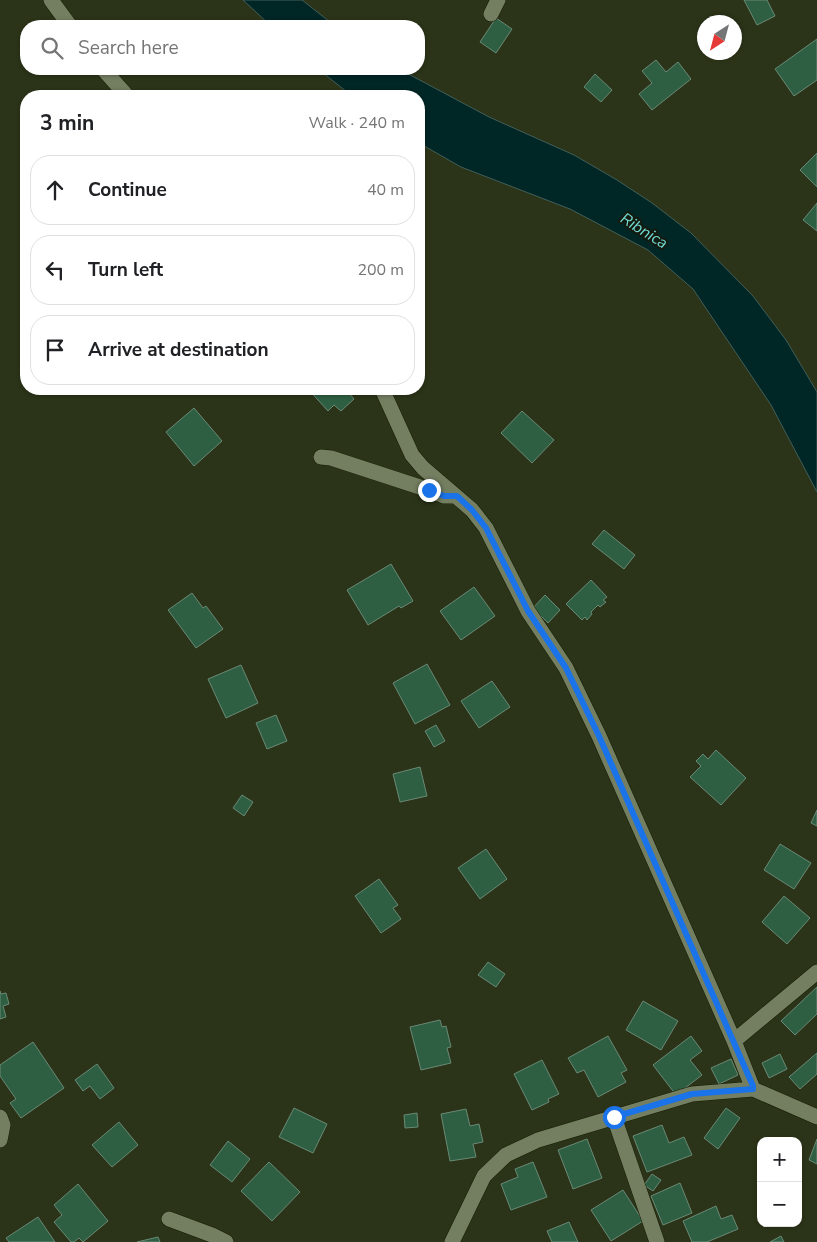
<!DOCTYPE html>
<html lang="en">
<head>
<meta charset="utf-8">
<style>
  :root { --surface:#fff; --page:#f6f6f6; --text:#202124; --muted:#757577; --line:#e0e0e0 }
  body { margin:0; font-family:"Nunito Sans",sans-serif; background:var(--page); color:var(--text) }
  .controls { position:absolute; right:15px; bottom:15px; display:grid; overflow:hidden; border-radius:10px; box-shadow:0 1px 4px #0004 }
  .controls button { width:45px; height:45px; display:grid; place-items:center; padding:0; border:0; border-bottom:1px solid var(--line); background:var(--surface); color:var(--text); font:25px sans-serif }
  .compass { position:absolute; left:697px; top:15px; width:45px; height:45px; border-radius:50%; background:var(--surface); box-shadow:0 1px 4px #0004; rotate:216deg }
  .stop { position:absolute; width:15px; height:15px; margin:-11px; border:4px solid #1a73e8; border-radius:50%; background:#fff }
  .stop.end { background:#1a73e8; border-color:#fff; box-shadow:0 1px 5px #0008 }
  .list { margin:0; padding:0; list-style:none }
  h2 { display:flex; justify-content:space-between; align-items:center; height:65px; margin:0; padding:0 20px; font-size:21px }
  h2 small { font-size:16px; font-weight:400; color:var(--muted) }
  .list li { display:grid; grid-template-columns:32px 1fr auto; gap:15px; align-items:center; box-sizing:border-box; height:70px; margin:0 10px 10px; padding:0 10px; border:1px solid var(--line); border-radius:20px }
  .list b { display:block; font-size:19px; white-space:nowrap }
  .list em { font-size:16px; font-style:normal; color:var(--muted) }
  .icon { flex:none; width:28px; height:28px; fill:none; stroke:currentColor; stroke-width:2; stroke-linecap:round; stroke-linejoin:round }
  .map { position:relative; flex:none; width:817px; height:1242px; overflow:hidden }
  .search { position:absolute; background:var(--surface); box-shadow:0 1px 4px #0004; left:20px; top:20px; width:405px; height:55px; display:flex; align-items:center; gap:12px; box-sizing:border-box; padding:0 18px; border-radius:20px; color:var(--muted); font-size:19px }
  .panel { position:absolute; background:var(--surface); box-shadow:0 1px 4px #0004; left:20px; top:90px; width:405px; height:305px; border-radius:20px }
  .map>svg:first-child { display:block }
</style>
</head>
<body>
<div class="map">
<svg width="817" height="1242" viewBox="0 0 817 1242">
  <rect width="100%" height="100%" fill="#2b3418"/>
  <path fill="#002625" stroke="#425f59" d="M243 0H302L335 26H271Z
    M318 69H399L489 117 574 155 617 180 652 203 691 233 753 296 786 340 817 392V492L771 405 693 289 648 250 570 209 461 167 419 143V96H352Z"/>
  <path fill="#2f5f43" stroke="#6a8975" d="M744 0H767L775 16 757 25Z
    M496 18 512 29 496 53 480 42Z
    M817 39V80L794 96 775 69Z
    M656 60 666 72 678 62 691 79 652 110 639 94 652 83 642 71Z
    M595 74 612 90 601 102 584 87Z
    M817 153V187L800 170Z
    M817 203V231L803 220Z
    M308 389H352L348 392 354 399 341 411 334 405 328 411Z
    M194 408 222 441 194 466 166 432Z
    M522 411 554 440 532 463 501 433Z
    M604 530 635 555 624 569 592 544Z
    M391 564 413 601 401 608 399 606 368 625 347 590Z
    M591 580 607 597 603 600 606 602 600 607 598 605 591 612 592 614 587 620 585 617 582 620 566 604Z
    M474 587 495 616 461 640 440 611Z
    M192 593 203 608 206 606 223 629 196 648 168 610Z
    M545 595 560 610 548 623 533 608Z
    M427 664 450 705 415 724 393 683Z
    M241 665 258 703 226 718 208 679Z
    M492 681 510 707 479 728 461 701Z
    M276 715 287 741 267 749 256 723Z
    M436 725 445 741 434 747 425 731Z
    M716 750 746 778 721 805 690 777 701 766 696 761 703 754 708 759Z
    M420 767 427 796 400 802 393 774Z
    M242 795 253 802 244 816 233 808Z
    M817 810V826L811 823Z
    M780 844 811 863 794 889 764 870Z
    M486 849 507 879 480 899 458 868Z
    M379 879 398 905 393 908 401 919 381 933 355 896Z
    M784 896 810 918 787 944 762 922Z
    M488 962 505 974 496 987 478 975Z
    M817 987V1014L795 1035 781 1021Z
    M0 991 1 994 6 993 9 1004 3 1006 6 1017 0 1019Z
    M643 1001 678 1021 661 1050 626 1030Z
    M440 1020 442 1027 446 1026 451 1047 447 1048 451 1063 421 1070 410 1027Z
    M608 1036 627 1070 621 1073 626 1082 598 1097 584 1070 577 1073 568 1058Z
    M691 1036 702 1051 690 1060 702 1075 676 1095 653 1065Z
    M33 1042 64 1088 21 1118 10 1103 16 1099 0 1076V1065Z
    M817 1053V1074L800 1089 789 1077Z
    M780 1054 787 1069 769 1078 762 1063Z
    M731 1059 738 1075 719 1084 711 1068Z
    M542 1060 559 1094 548 1099 549 1102 532 1110 514 1074Z
    M97 1064 114 1088 100 1099 90 1086 83 1091 75 1080Z
    M294 1108 327 1124 313 1153 279 1137Z
    M726 1108 740 1118 718 1149 704 1138Z
    M466 1109 470 1126 479 1124 483 1142 473 1144 476 1157 450 1161 441 1114Z
    M417 1113 418 1127 405 1128 404 1115Z
    M119 1122 138 1145 112 1167 92 1145Z
    M662 1125 669 1143 684 1137 692 1155 647 1172 633 1136Z
    M587 1139 602 1178 573 1189 558 1150Z
    M817 1139V1164L809 1160Z
    M228 1141 250 1159 232 1182 210 1165Z
    M269 1162 300 1192 272 1221 241 1191Z
    M533 1162 547 1197 511 1210 501 1184 518 1177 515 1169Z
    M652 1174 661 1180 653 1191 644 1185Z
    M680 1183 692 1213 663 1225 651 1196Z
    M78 1184 108 1221 83 1242 79 1238 74 1242H71L54 1222 62 1215 54 1205Z
    M623 1190 643 1221 611 1241 591 1210Z
    M716 1206 721 1219 732 1215 738 1229 707 1242H692L683 1221Z
    M38 1217 55 1242H9L6 1238Z
    M569 1222 578 1242H552L547 1231Z
    M781 1236 784 1242H770Z
    M158 1237 160 1242H137Z"/>
  <g fill="none" stroke-linecap="round" stroke-linejoin="round">
    <defs>
      <path id="minor" d="M51 0 70 26
        M491 14 498 0
        M103 69 127 96
        M382 389 412 455 423 468 472 510 486 528 528 611 566 668 599 736 734 1041 753 1089
        M321 457 331 458 429 490 444 496H456
        M734 1041 817 972
        M0 1117 3 1125 0 1140
        M614 1117 657 1242
        M169 1219 212 1235 226 1242
        M452 1242 484 1176 506 1155 538 1140 692 1094 753 1089 817 1117"/>
    </defs>
    <use href="#minor" stroke="#141b02" stroke-width="16"/>
    <use href="#minor" stroke="#747e60" stroke-width="15"/>
  </g>
  <g fill="none" stroke-linecap="round" stroke-linejoin="round">
    <path stroke="#1a73e8" stroke-width="6" d="M429 490 444 496H457L472 510 486 528 528 611 566 668 599 736 753 1086V1089L692 1094 614 1117"/>
  </g>
  <g text-anchor="middle" dominant-baseline="central" stroke-width="4" stroke-linejoin="round" paint-order="stroke">
    <g font-size="16" font-style="italic" fill="#6dd9d3" stroke="#161a0e">
      <text transform="translate(644 231) rotate(32)">Ribnica</text>
    </g>
  </g>
</svg>
<div class="controls">
<button>+</button>
<button>−</button>
</div>
<svg class="compass" viewBox="-18 -18 36 36"><path d="M0-13l5 13h-10z" fill="#e53935"/><path d="M0 13l5-13h-10z" fill="#757577"/></svg>
<div class="stop" style="left:614px;top:1117px"></div>
<div class="stop end" style="left:429px;top:490px"></div>
<div class="search"><svg class="icon" aria-label="search" viewBox="0 0 24 24"><circle cx="10" cy="10" r="6"/><path d="M15 15l6 6"/></svg>Search here</div>
<section class="panel">
<h2>3 min<small>Walk · 240 m</small></h2>
<ul class="list">
<li><svg class="icon" aria-label="ahead" viewBox="0 0 24 24"><path d="M12 20V5M6 11l6-6 6 6"/></svg><div><b>Continue</b></div><em>40 m</em></li>
<li><svg class="icon" aria-label="left" viewBox="0 0 24 24"><path d="M17 20v-9H6M10 6l-5 5 5 5"/></svg><div><b>Turn left</b></div><em>200 m</em></li>
<li><svg class="icon" aria-label="arrive" viewBox="0 0 24 24"><path d="M6 21V4h12l-3 4 3 4H6"/></svg><div><b>Arrive at destination</b></div></li>
</ul>
</section>
</div>
</body>
</html>
